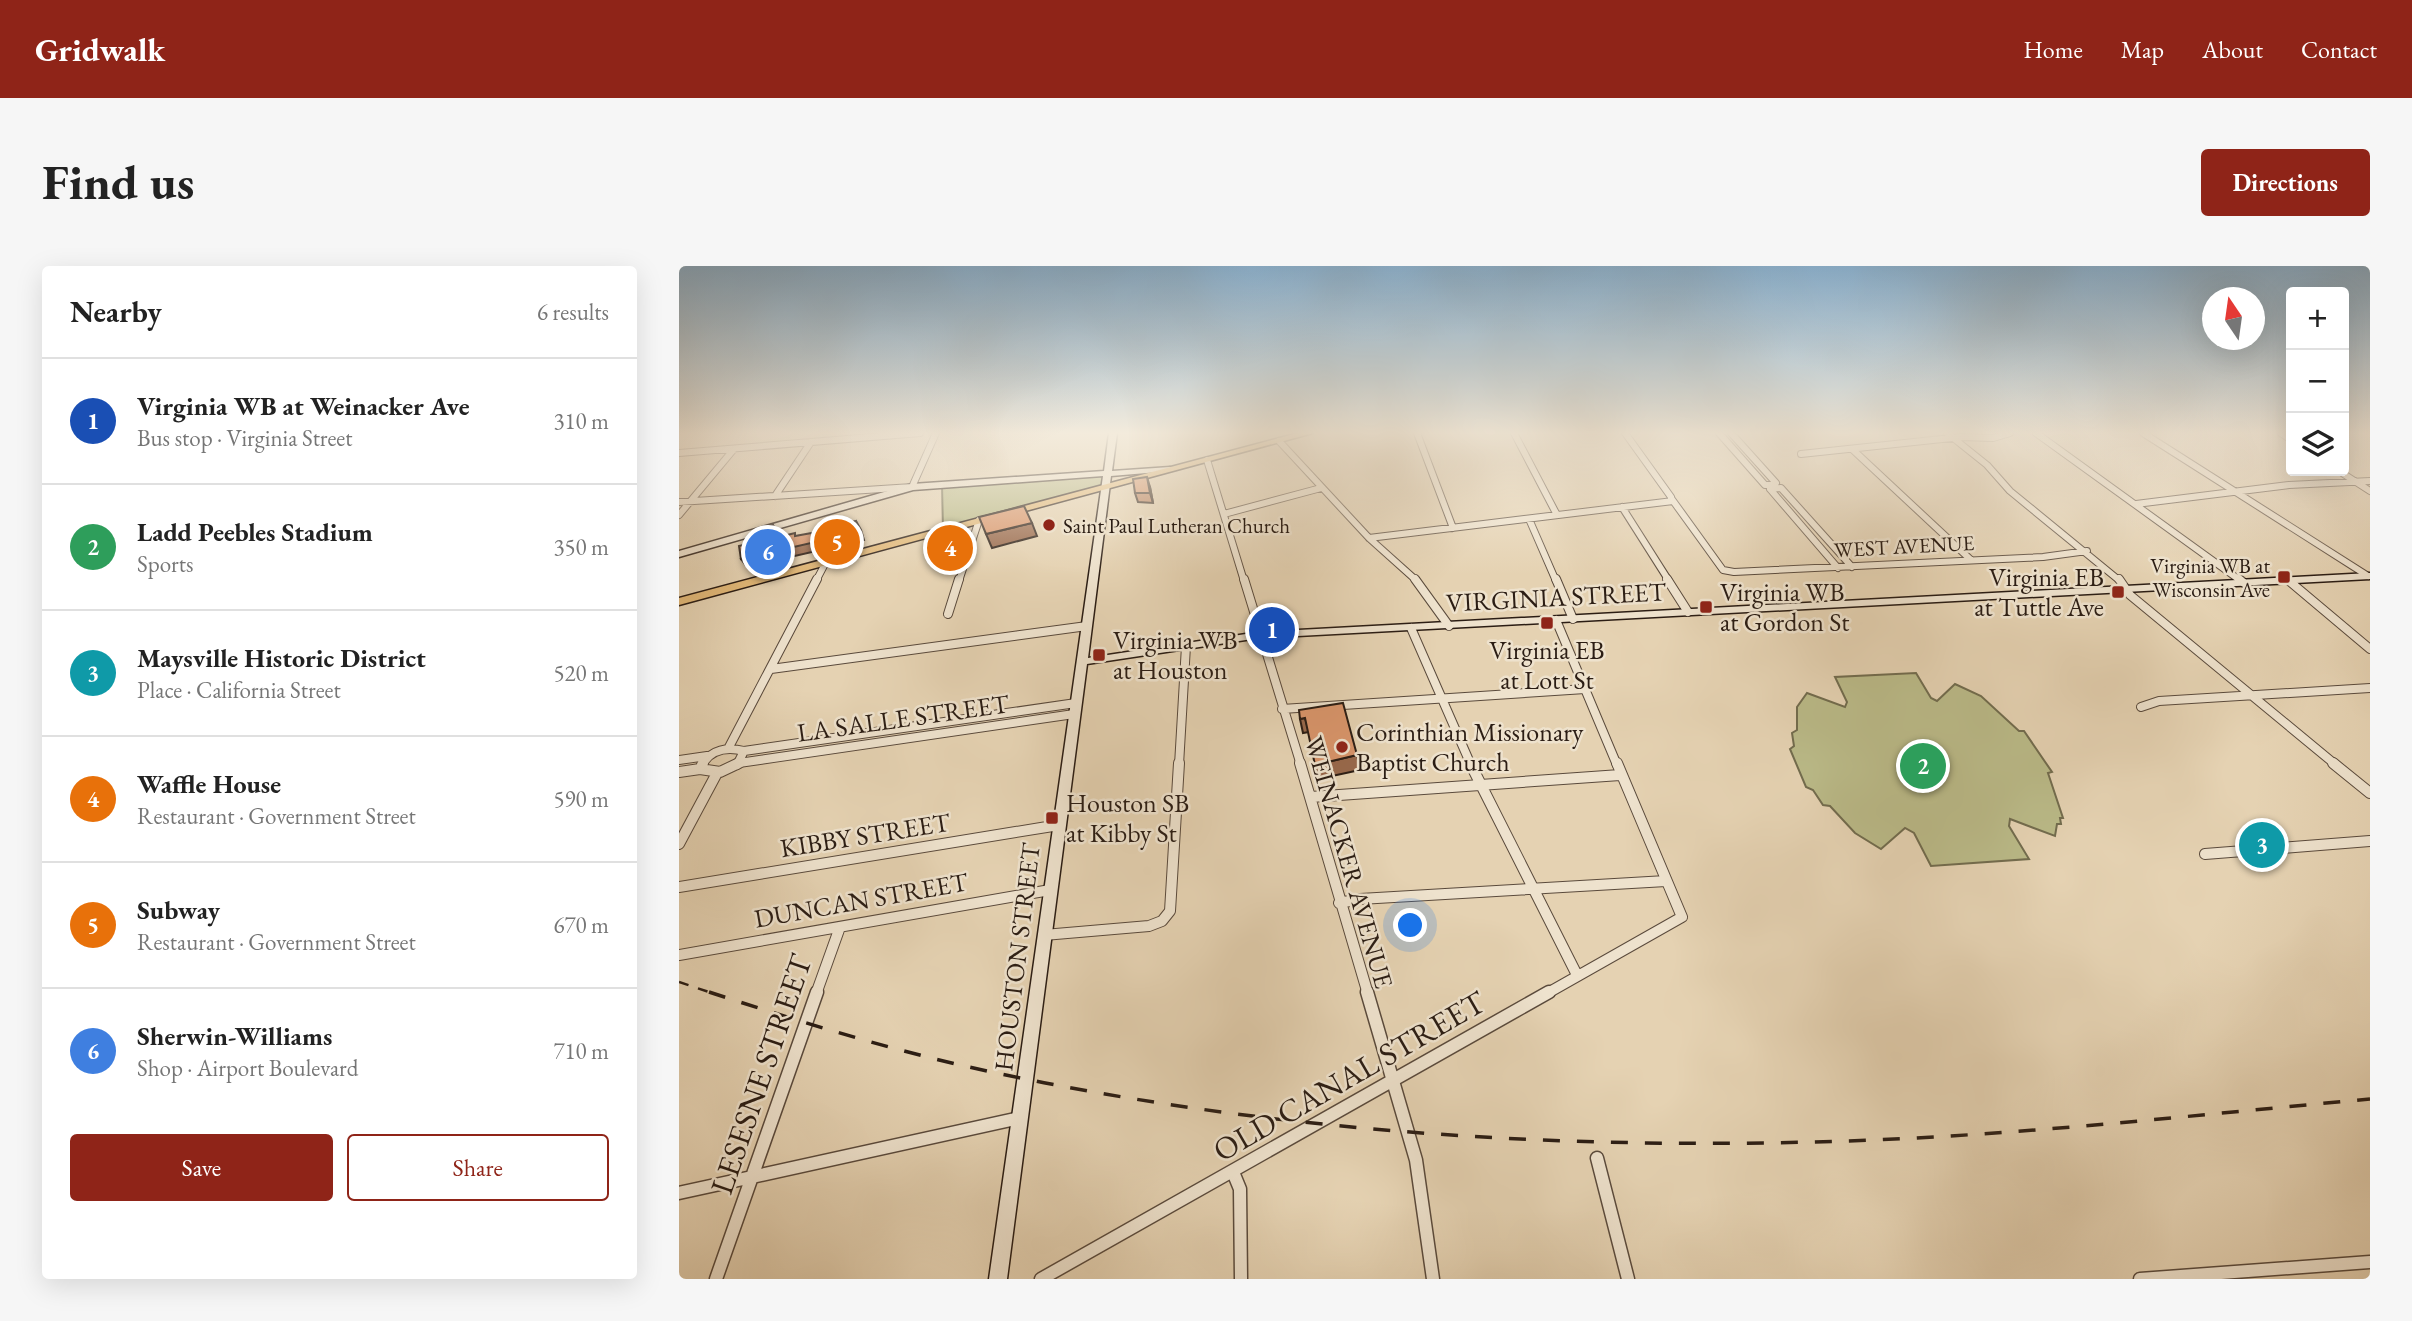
<!DOCTYPE html>
<html lang="en">
<head>
<meta charset="utf-8">
<style>
  :root { --surface:#fff; --page:#f6f6f6; --text:#222; --muted:#767676; --line:#e0e0e0; --accent:#8f2418 }
  body { margin:0; font-family:"EB Garamond",serif; background:var(--page); color:var(--text) }
  .controls { position:absolute; right:21px; top:21px; display:grid; overflow:hidden; border-radius:7px; box-shadow:0 7px 28px #0002 }
  .controls button { width:63px; height:63px; display:grid; place-items:center; padding:0; border:0; border-bottom:2px solid var(--line); background:var(--surface); color:var(--text); font:35px sans-serif }
  .compass { position:absolute; left:1523px; top:21px; width:63px; height:63px; border-radius:50%; background:var(--surface); box-shadow:0 7px 28px #0002; rotate:347deg }
  .you { position:absolute; left:732px; top:660px; width:24px; height:24px; margin:-18px; border:5px solid #fff; border-radius:50%; background:#1a73e8; box-shadow:0 0 0 10px #1a73e833 }
  .badge { display:grid; place-items:center; width:46px; height:46px; border-radius:50%; background:var(--accent); color:#fff; font-size:23px; font-weight:700 }
  .pin { position:absolute; translate:-50% -50%; border:4px solid #fff; box-shadow:0 2px 7px #0006 }
  .list { margin:0; padding:0; list-style:none }
  h2 { display:flex; justify-content:space-between; align-items:center; height:91px; margin:0; padding:0 28px; font-size:30px }
  h2 small { font-size:23px; font-weight:400; color:var(--muted) }
  .list li { display:grid; grid-template-columns:46px 1fr auto; gap:21px; align-items:center; box-sizing:border-box; height:126px; padding:0 28px; border-top:2px solid var(--line) }
  .list b { display:block; font-size:26px; white-space:nowrap }
  .list p { margin:0; font-size:23px; white-space:nowrap; color:var(--muted) }
  .list em { font-size:23px; font-style:normal; color:var(--muted) }
  .actions { display:flex; gap:14px; padding:21px 28px }
  .actions a { flex:1; padding:16px 0; border:2px solid var(--accent); border-radius:7px; text-align:center; font-size:24px; color:var(--accent) }
  .actions .main { background:var(--accent); color:#fff }
  .icon { flex:none; width:38px; height:38px; fill:none; stroke:currentColor; stroke-width:2; stroke-linecap:round; stroke-linejoin:round }
  .map { position:relative; flex:none; width:1691px; height:1013px; overflow:hidden; border-radius:7px }
  header { display:flex; align-items:center; gap:42px; box-sizing:border-box; height:98px; padding:0 35px; background:var(--accent); color:#fff }
  header strong { font-size:33px }
  nav { display:flex; gap:38px; margin-inline-start:auto; font-size:24px }
  .intro { display:flex; align-items:center; justify-content:space-between; box-sizing:border-box; height:168px; padding:0 42px }
  h1 { margin:0; font-size:49px }
  .button { padding:18px 32px; border-radius:7px; background:var(--accent); color:#fff; font-size:24px; font-weight:700 }
  main { display:flex; gap:42px; padding:0 42px }
  aside { flex:1; background:var(--surface); border-radius:7px; box-shadow:0 7px 28px #0002 }
  .map>svg:first-child { display:block }
</style>
</head>
<body>
<header>
<strong>Gridwalk</strong>
<nav><a>Home</a><a>Map</a><a>About</a><a>Contact</a></nav>
</header>
<div class="intro"><h1>Find us</h1><a class="button">Directions</a></div>
<main>
<aside>
<h2>Nearby<small>6 results</small></h2>
<ul class="list">
<li><span class="badge" style="background:#1a4fb4">1</span><div><b>Virginia WB at Weinacker Ave</b><p>Bus stop · Virginia Street</p></div><em>310 m</em></li>
<li><span class="badge" style="background:#2e9e5b">2</span><div><b>Ladd Peebles Stadium</b><p>Sports</p></div><em>350 m</em></li>
<li><span class="badge" style="background:#0f9aa8">3</span><div><b>Maysville Historic District</b><p>Place · California Street</p></div><em>520 m</em></li>
<li><span class="badge" style="background:#e8710a">4</span><div><b>Waffle House</b><p>Restaurant · Government Street</p></div><em>590 m</em></li>
<li><span class="badge" style="background:#e8710a">5</span><div><b>Subway</b><p>Restaurant · Government Street</p></div><em>670 m</em></li>
<li><span class="badge" style="background:#3f7fe0">6</span><div><b>Sherwin-Williams</b><p>Shop · Airport Boulevard</p></div><em>710 m</em></li>
</ul>
<div class="actions"><a class="main">Save</a><a>Share</a></div>
</aside>
<div class="map">
<svg width="1691" height="1013" viewBox="0 0 1691 1013">
  <rect width="100%" height="100%" fill="#e5d2b2"/>
  <filter id="stains"><feTurbulence type="fractalNoise" baseFrequency=".00286" numOctaves="4"/><feColorMatrix values="0 0 0 0 .2 0 0 0 0 .09 0 0 0 0 .02 0 0 0 .5 -.17"/></filter>
  <radialGradient id="worn" r=".72"><stop offset=".6" stop-color="#630" stop-opacity="0"/><stop offset="1" stop-color="#630" stop-opacity=".3"/></radialGradient>
  <path fill="#baba88" stroke="#726c4e" stroke-width="2" d="M428 208 425 220 264 264 263 219Z
    M1237 407 1252 432 1258 435 1276 418 1302 430 1340 465H1345L1373 506 1369 507 1384 552H1381L1382 558H1378L1376 570 1331 553 1330 560 1350 593 1252 600 1235 567 1226 562 1202 583 1176 567 1151 540 1144 539 1134 524 1127 521 1111 483 1115 480 1113 467 1118 464V441L1128 427 1166 441 1168 436 1156 411Z"/>
  <g fill="none" stroke-linecap="round" stroke-linejoin="round">
    <defs>
      <path id="street-far3" d="M738 167 774 262
        M835 167 878 249
        M946 167 992 231
        M1040 167 1086 219H1096
        M1052 167 1097 217
        M1268 167 1308 199 1331 225 1441 315
        M1357 167 1562 315
        M1464 167 1689 310
        M1602 167 1612 174
        M600 175 690 272 738 315
        M1173 183 1292 294
        M0 187 241 167
        M1122 188 1282 171 1314 172 1331 167
        M528 194 565 315
        M1660 205 1691 225
        M1091 223 1102 222 1173 301
        M1091 223 1159 302
        M96 230 132 176
        M992 232 1044 304 1055 306 1364 291 1408 285
        M0 236 233 221 257 167
        M1457 238 1610 219 1691 215
        M943 241 990 315
        M545 248 642 222
        M0 249 55 183
        M850 253 877 315
        M690 272 994 235
        M137 315 147 296
        M280 315 300 254"/>
      <path id="street-far2" d="M565 313 622 499
        M736 313 770 360
        M877 313 894 353
        M988 313 1009 346
        M1440 313 1451 329 1657 499
        M1560 313 1565 317
        M1609 314 1691 383
        M269 348 280 313
        M877 354 938 499
        M732 362 792 499
        M92 403 408 360
        M1462 441 1480 435 1691 422
        M603 443 906 423
        M50 481 138 313
        M65 485 397 437
        M0 494 28 490
        M60 497 395 448
        M23 499C32 483 49 481 65 485L58 499
        M500 499 507 380"/>
      <path id="street-far1" d="M24 497 21 503 41 506 60 497
        M621 497 689 728
        M791 497 898 709
        M1654 497 1691 527
        M0 506 21 503
        M632 531 941 509
        M0 578 38 507
        M1526 588 1691 575
        M0 621 380 559
        M660 637 681 633 987 615
        M365 669 470 660 483 655 491 645 500 497
        M0 689 371 624
        M137 728 161 661
        M867 728 1003 651 938 497"/>
      <path id="street" d="M688 726 737 894 754 1013
        M918 892 949 1013
        M554 906 561 923 562 1013
        M0 927 341 852
        M37 1013 138 726
        M362 1013 870 726
        M1461 1013 1691 996"/>
      <path id="secondary" d="M430 167H438L433 205 491 201 495 203 491 205 432 210 409 392 580 366 1691 307V313L580 372 408 398 328 1013H310L424 210 234 224 0 291V285L233 218 425 205Z"/>
      <path id="primary" d="M619 167H634L0 339V332Z"/>
    </defs>
    <use href="#street-far3" stroke="#5a4a3c" stroke-width="8"/>
    <use href="#street-far2" stroke="#5a4a3c" stroke-width="10"/>
    <use href="#street-far1" stroke="#5a4a3c" stroke-width="12"/>
    <use href="#street" stroke="#5a4a3c" stroke-width="15"/>
    <use href="#secondary" stroke="#2b1d14" stroke-width="3"/>
    <use href="#primary" stroke="#2b1d14" stroke-width="3"/>
    <use href="#street-far3" stroke="#eee2cd" stroke-width="6"/>
    <use href="#street-far2" stroke="#eee2cd" stroke-width="8"/>
    <use href="#street-far1" stroke="#eee2cd" stroke-width="10"/>
    <use href="#street" stroke="#eee2cd" stroke-width="12"/>
    <use href="#secondary" fill="#eee2cd" fill-rule="evenodd"/>
    <use href="#primary" fill="#e2b979" fill-rule="evenodd"/>
    <path stroke="#2b1d14" stroke-width="2.5" stroke-dasharray="10 10" stroke-linecap="butt" d="M0 716 36 728"/>
    <path stroke="#2b1d14" stroke-width="3.5" stroke-dasharray="17 17" stroke-linecap="butt" d="M30 726C116 754 202 781 290 801 586 867 892 886 1195 874 1361 867 1526 848 1691 833"/>
  </g>
  <path fill="#bb805c" stroke="#2b1d14" stroke-width="2" d="M471 221 474 237 459 236 456 227Z"/>
  <path fill="#98684b" stroke="#2b1d14" stroke-width="2" d="M468 211 471 221 474 237 471 227Z
    M177 255 182 264 185 274 68 301 62 293Z
    M353 257 358 270 313 282 307 268Z
    M94 259 99 267 101 280 96 272Z
    M274 267 277 274 273 288 264 289 261 282Z
    M626 452 630 466 624 467 621 453Z
    M678 489 681 504 639 513 636 499Z"/>
  <path fill="#d9956b" stroke="#2b1d14" stroke-width="2" d="M468 211 471 227H456L454 213Z
    M345 240 353 257 307 268 300 251Z
    M177 255 180 266 62 293 60 280 82 275 80 262 94 259 96 272 116 267V270L138 266Z
    M274 267 269 281 261 282 266 268Z
    M664 437 678 489 636 499 626 452 621 453 620 444Z"/>
  <linearGradient id="sky" x2="0" y2="1"><stop stop-color="#8ab4d5"/><stop offset="0.54" stop-color="#f3ebdc"/><stop offset="1" stop-color="#f3ebdc" stop-opacity="0"/></linearGradient>
  <rect width="1691" height="309" fill="url(#sky)"/>
  <g fill="#8f2418" stroke="#eee2cd" stroke-width="2.5">
    <circle cx="370" cy="259" r="7"/>
    <rect x="1598" y="304" width="14" height="14" rx="3.5"/>
    <rect x="1432" y="319" width="14" height="14" rx="3.5"/>
    <rect x="1020" y="334" width="14" height="14" rx="3.5"/>
    <rect x="861" y="350" width="14" height="14" rx="3.5"/>
    <rect x="413" y="382" width="14" height="14" rx="3.5"/>
    <circle cx="663" cy="481" r="7"/>
    <rect x="366" y="545" width="14" height="14" rx="3.5"/>
  </g>
  <g text-anchor="middle" dominant-baseline="central" stroke-width="5" stroke-linejoin="round" paint-order="stroke">
    <g font-size="21" fill="#2b1d14" stroke="#eee2cd" text-anchor="start">
      <text x="384" y="259">Saint Paul Lutheran Church</text>
      <text x="1591" y="299" text-anchor="end">Virginia WB at<tspan x="1591" dy="24">Wisconsin Ave</tspan></text>
    </g>
    <g font-size="21" fill="#2b1d14" stroke="#eee2cd">
      <text transform="translate(1225 280) rotate(-3)">WEST AVENUE</text>
    </g>
    <g font-size="26" fill="#2b1d14" stroke="#eee2cd" text-anchor="start">
      <text x="1425" y="311" text-anchor="end">Virginia EB<tspan x="1425" dy="30">at Tuttle Ave</tspan></text>
      <text x="1041" y="326">Virginia WB<tspan x="1041" dy="30">at Gordon St</tspan></text>
      <text x="434" y="374">Virginia WB<tspan x="434" dy="30">at Houston</tspan></text>
      <text x="868" y="384" text-anchor="middle">Virginia EB<tspan x="868" dy="30">at Lott St</tspan></text>
      <text x="677" y="466">Corinthian Missionary<tspan x="677" dy="30">Baptist Church</tspan></text>
      <text x="387" y="537">Houston SB<tspan x="387" dy="30">at Kibby St</tspan></text>
    </g>
    <g font-size="26" fill="#2b1d14" stroke="#eee2cd">
      <text transform="translate(877 331) rotate(-3)">VIRGINIA STREET</text>
      <text transform="translate(224 452) rotate(-8)">LA SALLE STREET</text>
      <text transform="translate(186 569) rotate(-9)">KIBBY STREET</text>
      <text transform="translate(670 596) rotate(74)">WEINACKER AVENUE</text>
      <text transform="translate(182 634) rotate(-10)">DUNCAN STREET</text>
      <text transform="translate(338 691) rotate(-83)">HOUSTON STREET</text>
    </g>
    <g font-size="32" fill="#2b1d14" stroke="#eee2cd">
      <text transform="translate(82 808) rotate(-71)">LESESNE STREET</text>
      <text transform="translate(670 810) rotate(-30)">OLD CANAL STREET</text>
    </g>
  </g>
  <rect width="100%" height="100%" filter="url(#stains)"/>
  <rect width="100%" height="100%" fill="url(#worn)"/>
</svg>
<div class="controls">
<button>+</button>
<button>−</button>
<button><svg class="icon" aria-label="layers" viewBox="0 0 24 24"><path d="M12 4l9 5-9 5-9-5zM3 14l9 5 9-5"/></svg></button>
</div>
<svg class="compass" viewBox="-18 -18 36 36"><path d="M0-13l5 13h-10z" fill="#e53935"/><path d="M0 13l5-13h-10z" fill="#767676"/></svg>
<div class="you"></div>
<div class="pin badge" style="left:593px;top:364px;background:#1a4fb4">1</div>
<div class="pin badge" style="left:1244px;top:500px;background:#2e9e5b">2</div>
<div class="pin badge" style="left:1583px;top:579px;background:#0f9aa8">3</div>
<div class="pin badge" style="left:271px;top:282px;background:#e8710a">4</div>
<div class="pin badge" style="left:158px;top:276px;background:#e8710a">5</div>
<div class="pin badge" style="left:89px;top:286px;background:#3f7fe0">6</div>
</div>
</main>
</body>
</html>
